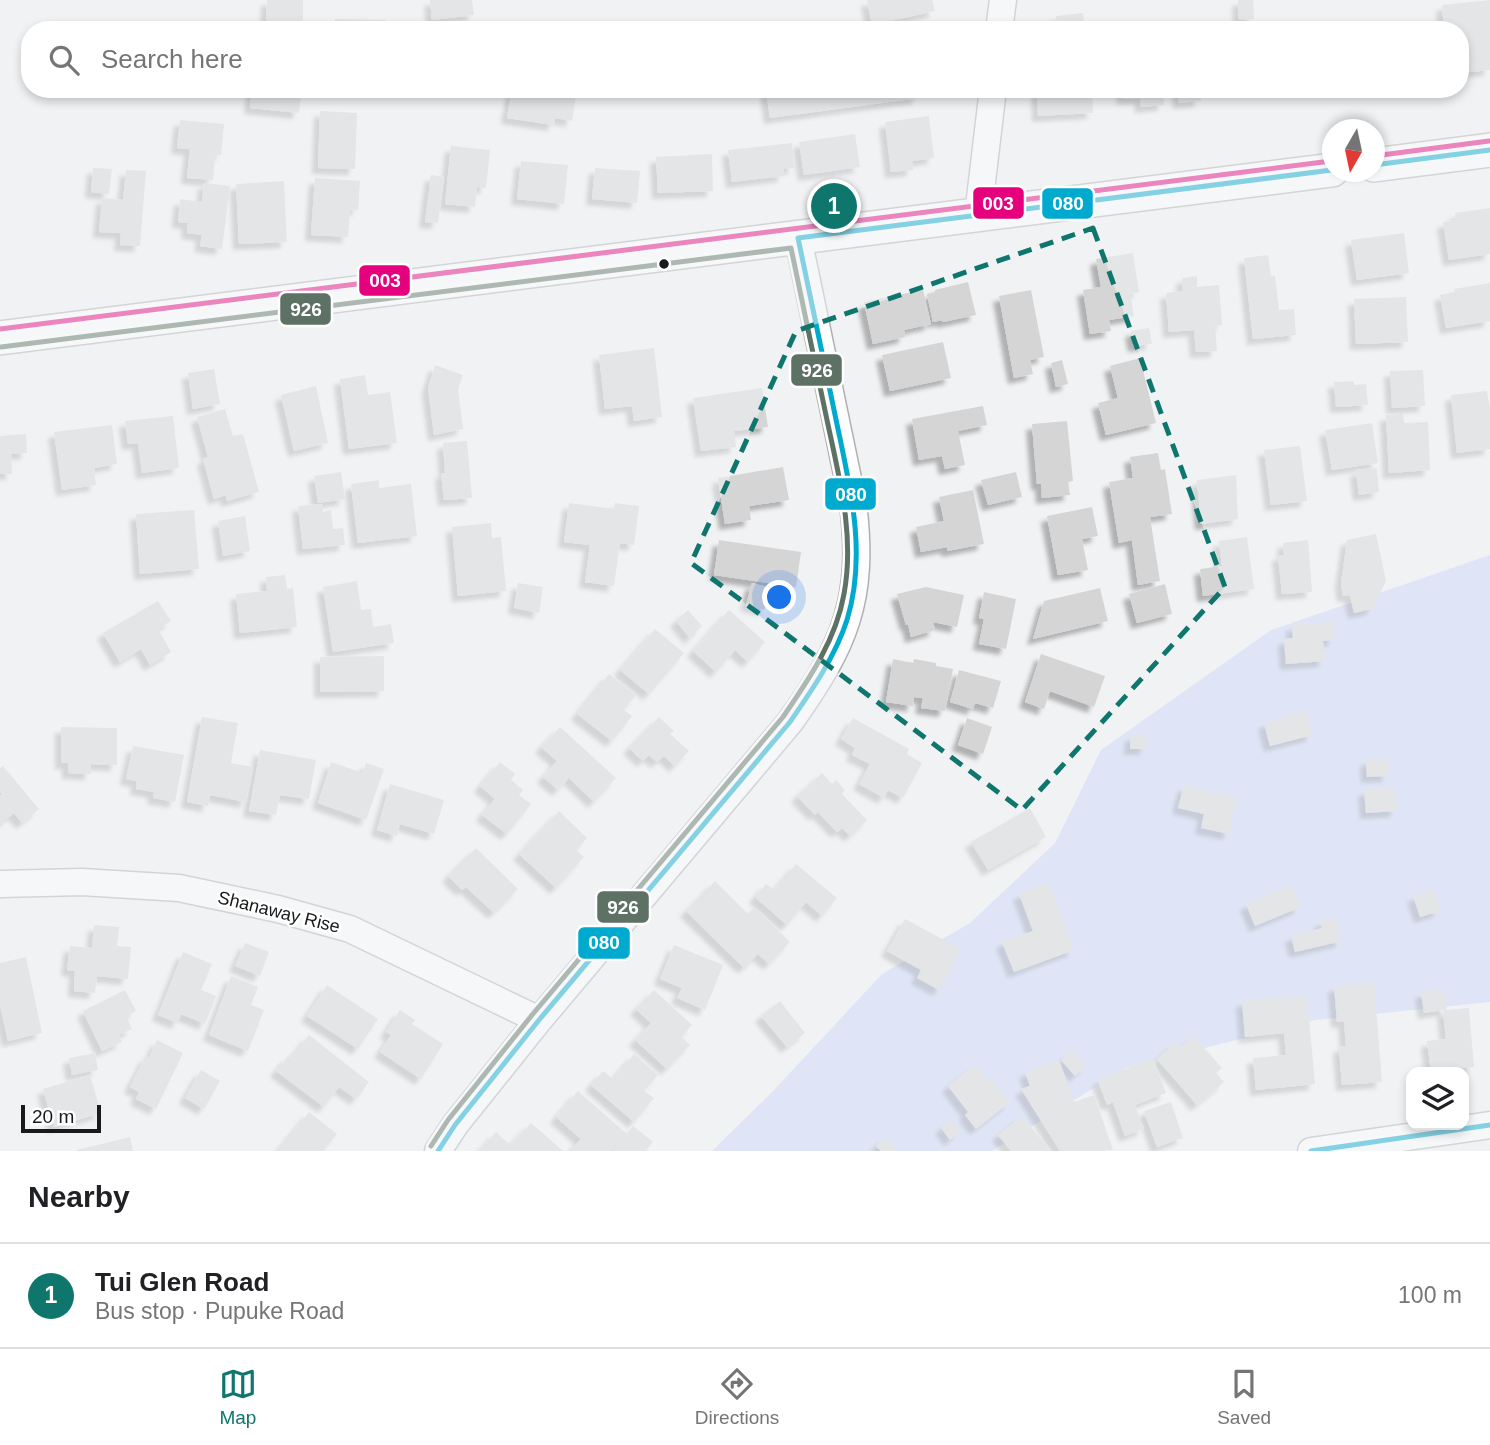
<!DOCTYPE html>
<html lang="en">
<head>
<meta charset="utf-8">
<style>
  :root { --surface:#fff; --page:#f2f2f2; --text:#202124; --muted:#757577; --line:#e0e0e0; --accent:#0f766e }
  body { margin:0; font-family:Arial,sans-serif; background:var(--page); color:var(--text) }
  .controls { position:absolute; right:21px; bottom:21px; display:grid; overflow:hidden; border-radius:14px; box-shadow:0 4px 10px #0003 }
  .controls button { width:63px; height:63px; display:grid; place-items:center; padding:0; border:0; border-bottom:2px solid var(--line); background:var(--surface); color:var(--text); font:35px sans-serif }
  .compass { position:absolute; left:1322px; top:119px; width:63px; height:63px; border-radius:50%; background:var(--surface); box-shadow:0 4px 10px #0003; rotate:189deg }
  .scale { position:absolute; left:21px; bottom:18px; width:80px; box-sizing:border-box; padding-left:7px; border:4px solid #191a1b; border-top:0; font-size:19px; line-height:24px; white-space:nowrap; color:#191a1b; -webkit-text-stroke:5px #fff; paint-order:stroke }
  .you { position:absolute; left:780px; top:598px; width:24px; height:24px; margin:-18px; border:5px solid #fff; border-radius:50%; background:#1a73e8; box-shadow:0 0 0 10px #1a73e833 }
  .badge { display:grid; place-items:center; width:46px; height:46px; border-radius:50%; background:var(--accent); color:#fff; font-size:23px; font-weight:700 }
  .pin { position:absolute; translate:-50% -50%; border:4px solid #fff; box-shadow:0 2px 7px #0006 }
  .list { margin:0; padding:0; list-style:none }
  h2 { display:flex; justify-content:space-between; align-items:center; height:91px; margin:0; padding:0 28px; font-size:30px }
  h2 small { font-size:23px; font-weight:400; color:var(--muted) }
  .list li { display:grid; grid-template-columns:46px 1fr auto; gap:21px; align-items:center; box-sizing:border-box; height:105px; padding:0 28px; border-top:2px solid var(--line) }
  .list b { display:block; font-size:26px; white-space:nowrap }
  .list p { margin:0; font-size:23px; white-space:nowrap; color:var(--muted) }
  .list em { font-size:23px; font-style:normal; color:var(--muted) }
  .icon { flex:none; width:38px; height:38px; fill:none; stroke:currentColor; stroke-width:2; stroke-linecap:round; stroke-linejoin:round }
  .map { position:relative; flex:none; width:1490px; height:1151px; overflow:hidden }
  .search { position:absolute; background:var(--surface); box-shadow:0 4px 10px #0003; left:21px; right:21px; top:21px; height:77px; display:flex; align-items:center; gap:18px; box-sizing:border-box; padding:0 24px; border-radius:28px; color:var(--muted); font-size:26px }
  .sheet { height:196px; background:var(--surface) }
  nav { display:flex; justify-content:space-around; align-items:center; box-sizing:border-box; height:98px; border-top:2px solid var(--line); background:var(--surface); font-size:19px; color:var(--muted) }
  nav a { display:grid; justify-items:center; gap:4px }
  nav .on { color:var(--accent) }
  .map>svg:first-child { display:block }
</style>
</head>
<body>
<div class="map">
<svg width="1490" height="1151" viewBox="0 0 1490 1151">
  <defs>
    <filter id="shadow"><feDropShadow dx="-6" dy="6" stdDeviation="2" flood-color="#0004"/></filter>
  </defs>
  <rect width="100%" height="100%" fill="#f1f2f4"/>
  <path fill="#cad6f8" d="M1490 555V1002L1316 1020 1126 1068 992 1151H712L774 1090 882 974 970 923 1055 843 1101 750 1271 630Z"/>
  <path fill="#d6d5d6" filter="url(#shadow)" d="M267 0H303V27L266 26Z
    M430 0H472L474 15 432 20Z
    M867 0H932L935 11 872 25Z
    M1238 0H1253L1254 19 1239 20Z
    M1490 0V70L1460 73V30H1444L1442 5Z
    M1083 13 1085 30H1057L1056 16Z
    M335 19 386 20V30H335Z
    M252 89H302L299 113 250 108Z
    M512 89 562 95V89L577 90 572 121 555 118 554 125 507 118Z
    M766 89H918L919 98 770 118Z
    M1037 89H1092L1093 113 1038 116Z
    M1122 89H1163L1164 105 1141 107 1140 98 1123 99Z
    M1178 89H1199L1201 101 1179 103Z
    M320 111 357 113 355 169 318 168Z
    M929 116 934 158 912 161 913 170 891 172 885 122Z
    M180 120 224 124 221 155H215L213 180 187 178 190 149 177 148Z
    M855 134 860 167 804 175 799 142Z
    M792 143 794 168 783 169 784 176 732 182 728 150Z
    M451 146 490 150 486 188 477 187 475 207 445 204Z
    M712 154 713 191 658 193 656 157Z
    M521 161 568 165 564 204 517 199Z
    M93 168 112 169 109 194 91 192Z
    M595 168 640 171 637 203 592 199Z
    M126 170 146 171 140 246 120 245 121 233 99 232 102 198 123 200Z
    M431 175 444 177 438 223 425 222Z
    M315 178 360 181 358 210 350 209 348 237 311 235Z
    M284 181 287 242 239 244 236 184Z
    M204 183 230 186 222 249 200 246 202 235 187 233 188 223 178 222 180 199 202 202Z
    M1490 208V254L1449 260 1443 222 1456 220 1455 213Z
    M1404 233 1409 273 1357 280 1351 240Z
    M1133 253 1139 292 1130 294 1134 316 1109 320 1111 331 1090 334 1083 290 1101 287 1096 259Z
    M1268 255 1271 276H1275L1279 310 1294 309 1296 335 1253 339 1244 258Z
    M1197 276V287L1219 285 1222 325 1215 326 1217 351 1196 352 1194 330 1169 332 1166 293 1183 291 1182 278Z
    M968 282 976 315 943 322 942 320 933 322 927 294 935 292V290Z
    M1490 283V321L1446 328 1440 295 1455 292 1454 289Z
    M923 290 931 324 904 330 905 337 873 344 864 302Z
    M1031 290 1044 357 1030 360 1033 374 1014 378 999 296Z
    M1406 297 1408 342 1356 344 1354 299Z
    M1149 328 1152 344 1134 346 1131 331Z
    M943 342 951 378 890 391 882 355Z
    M654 348 662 417 634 421 632 406 605 409 599 355Z
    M1140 358 1156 423 1106 435 1098 403 1118 398 1110 366Z
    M1062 360 1068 384 1056 387 1051 363Z
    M435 365 463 375 458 389 463 429 434 435 428 388Z
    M214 369 220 404 193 409 188 373Z
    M1423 370 1425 406 1392 408 1390 371Z
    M365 375 368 395 390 392 397 443 349 449 340 379Z
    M1354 381V385L1366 384 1368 405 1336 407 1334 382Z
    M316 386 328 443 294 451 281 395Z
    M762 388 768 427 734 431 736 447 701 451 693 398Z
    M1487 391 1490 410V449L1457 453 1451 395Z
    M983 406 987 425 958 431 965 465 945 469 942 456 919 460 912 419Z
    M225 409 233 436 243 434 259 492 227 501 226 495 214 499 203 459 208 457 197 417Z
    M1403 414 1404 423 1428 422 1430 470 1389 473 1386 415Z
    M173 416 179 468 142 473 138 443 128 444 125 421Z
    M1067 421 1073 481 1068 482 1070 495 1042 498 1041 484H1037L1032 424Z
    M1372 423 1378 463 1332 470 1325 430Z
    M112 425 117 464 94 468 96 485 62 490 54 432Z
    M26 434 27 453 11 454 12 474H0V436Z
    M467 441 472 498 444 500 441 473H445L443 443Z
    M1300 446 1307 501 1271 505 1264 450Z
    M1158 453 1161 470 1165 469 1172 514 1150 517 1160 581 1138 585 1132 540 1119 543 1109 482 1133 478 1130 457Z
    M783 467 789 500 749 506 751 520 725 524 718 478Z
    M1377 468 1379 492 1359 495 1356 470Z
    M341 472 345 499 318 503 314 476Z
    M1016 472 1022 497 988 505 981 480Z
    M1236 475 1238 519 1201 524 1197 480Z
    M379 480V488L411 484 417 536 358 543 351 484Z
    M973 490 984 544 947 551V547L921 552 916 527 944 521 939 497Z
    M569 503 614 509 615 503 639 506 634 545 620 543 614 586 585 582 590 545 564 542Z
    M322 504 323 512 331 510 333 529 343 528 345 545 303 549 298 506Z
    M1092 507 1098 536 1082 539 1088 570 1058 575 1047 516Z
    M194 510 199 569 140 574 136 514Z
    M245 516 250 551 223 556 218 521Z
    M491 523 492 538 501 537 506 591 458 596 452 527Z
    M1376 534 1386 581 1372 609 1354 613 1350 595 1343 596 1341 583 1347 540Z
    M1247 537 1254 589 1203 596 1200 569 1222 566 1219 541Z
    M719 540 801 552 796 587 714 575Z
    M1308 540 1312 592 1282 594 1278 555H1284L1283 543Z
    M285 575 287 589 293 588 297 627 240 633 236 594 267 591 266 577Z
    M357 581 361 610 371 609 373 627 391 624 394 643 333 652 323 587Z
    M518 583 543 587 539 613 514 608Z
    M752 583 770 588 764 610 746 605Z
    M1165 584 1172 614 1137 623 1129 594Z
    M926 587 964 595 957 627 933 622 935 630 911 637 908 624 906 625 897 594Z
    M1100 588 1108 621 1033 639 1044 601Z
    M984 592 1016 599 1006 649 979 644 984 619 979 618Z
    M158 601 171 621 158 629 171 652 150 665 141 649 120 662 103 633Z
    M688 610 702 626 690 638 676 621Z
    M729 610 765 642 748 662 735 650 716 672 693 651Z
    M1334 622 1335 640 1323 641 1325 661 1286 664 1284 639 1293 638 1292 625Z
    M655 629 684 653 649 694 620 670Z
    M1041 654 1105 676 1094 707 1050 691 1044 709 1025 702Z
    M384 656V691L320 692V657Z
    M893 659 913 663 914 659 936 663V666L953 669 945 711 921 708 923 698 914 697 913 706 886 702Z
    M959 670 1001 681 993 708 975 703 973 709 950 702Z
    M609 674 636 695 624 710 632 716 612 741 577 714Z
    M1306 711 1313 735 1270 746 1264 723Z
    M202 717 238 723 231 763 253 767 246 802 210 795 208 806 187 802Z
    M659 717 674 731 670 734 689 751 675 766 664 756 657 762 649 755 643 761 629 748Z
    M853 718 909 749 907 754 922 763 903 798 888 790 884 798 859 784 870 764 852 755 855 748 841 739Z
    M967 718 992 727 983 754 958 745Z
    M61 727 117 728V765L91 764V774L68 773V763H61Z
    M560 727 616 778 594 802 569 778 558 790 543 777 557 761 541 747Z
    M1131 735H1147L1146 749H1130Z
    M133 746 184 755 175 802 153 798 154 792 136 789 137 781 126 779Z
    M260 750 316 760 309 799 280 795 276 815 249 811Z
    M1387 758 1389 776 1367 777 1366 760Z
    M331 762 363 773 366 763 384 769 366 820 318 803Z
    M500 762 515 774 511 780 523 790 519 795 531 804 507 834 482 815 495 799 480 786Z
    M3 766 39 809 22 823 14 813 0 824V796L2 794 0 791V768Z
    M822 773 832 784 836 780 845 790 842 794 867 820 850 836 842 828 837 832 818 812 815 815 797 796Z
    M390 784 444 800 434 834 400 824 397 836 377 830Z
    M1184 785 1237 798 1229 834 1201 828 1204 814 1178 808Z
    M1395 787 1397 811 1366 813 1364 790Z
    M1030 808 1046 837 988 870 971 842Z
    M559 811 587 838 576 850 584 857 556 888 519 854Z
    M476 848 518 889 494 913 466 887 462 890 448 876Z
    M796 864 837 898 822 916 806 902 787 925 755 897 766 884 774 890Z
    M715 881 748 914 754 907 790 942 769 964 758 954 744 968 686 911Z
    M1049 883 1074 950 1014 972 1002 942 1033 931 1019 894Z
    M1292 885 1301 907 1255 926 1246 904Z
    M1434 890 1440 911 1420 917 1413 896Z
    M1336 918 1342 941 1295 952 1291 936 1322 928 1320 921Z
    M905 919 961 949 939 990 917 978 921 970 887 951Z
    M94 925 119 927 117 946 131 947 128 979 97 976 95 993 74 991 75 971 67 970 70 946 92 948Z
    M245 943 269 952 260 976 235 966Z
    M674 945 723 965 705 1010 677 998 682 988 660 979Z
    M183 952 212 964 201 990 216 996 205 1024 181 1014 178 1023 158 1015Z
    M26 957 42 1033 8 1041 0 1005V963Z
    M231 976 258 987 251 1005 264 1010 248 1051 209 1035Z
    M1374 982 1382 1082 1342 1085 1339 1047 1346 1046 1344 1021 1337 1022 1334 986Z
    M327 985 378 1019 358 1049 307 1016Z
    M1443 989 1447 1010 1469 1008 1474 1067 1431 1071 1427 1041 1446 1039 1443 1010 1424 1013 1421 992Z
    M125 990 136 1011 126 1016 132 1029 119 1035 122 1042 102 1051 83 1011Z
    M654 990 692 1025 681 1036 690 1045 667 1069 635 1040 651 1023 636 1009Z
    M1307 995 1315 1084 1256 1090 1253 1058 1286 1055 1284 1033 1245 1037 1242 1001Z
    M780 1001 805 1033 787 1047 761 1016Z
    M400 1010 415 1020 412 1024 443 1044 421 1079 380 1052 391 1035 386 1032Z
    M309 1035 369 1082 356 1099 339 1087 324 1107 276 1071 288 1056 291 1058Z
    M1194 1036 1222 1068 1216 1073 1224 1082 1197 1105 1157 1059 1176 1042 1181 1047Z
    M157 1040 183 1053 156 1109 136 1099 139 1092 130 1087 146 1056 149 1058Z
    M1072 1050 1086 1066 1075 1076 1061 1060Z
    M95 1053 98 1070 72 1075 69 1058Z
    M634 1054 658 1075 644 1091 654 1098 634 1122 591 1085 603 1071 613 1079Z
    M1153 1058 1166 1093 1135 1105 1144 1129 1125 1136 1113 1102 1107 1105 1098 1080Z
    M1059 1060 1074 1102 1094 1095 1113 1150 1060 1151 1021 1089 1030 1086 1025 1072Z
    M975 1065 989 1082 992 1079 1010 1102 976 1129 965 1115 968 1112 948 1086Z
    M201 1070 220 1081 204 1109 185 1098Z
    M90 1075 101 1113 54 1127 43 1089Z
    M578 1091 627 1134 633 1126 653 1142 645 1151H613L622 1138 611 1151H572L571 1150 581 1139 556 1117Z
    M1171 1102 1183 1138 1157 1147 1144 1111Z
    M309 1112 337 1134 323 1151H278Z
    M1022 1116 1051 1151H1011L998 1135Z
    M951 1120 960 1131 950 1140 941 1128Z
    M531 1123 563 1151H479L496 1132 510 1145Z
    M130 1137 133 1151H77V1150Z
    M885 1137 896 1150 895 1151H881L876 1146Z"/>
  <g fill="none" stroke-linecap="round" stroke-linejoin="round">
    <defs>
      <path id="minor" d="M999 30 1003 0
        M978 215 993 89
        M0 884 82 882 179 888 278 909 350 929 539 1020
        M438 1151 455 1125 539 1020 790 722C845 645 865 600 853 503L798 238
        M1311 1151 1490 1125"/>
      <path id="major" d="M1374 165 1490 150
        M0 338 1332 170"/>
    </defs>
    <use href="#minor" stroke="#b0b0b1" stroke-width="29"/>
    <use href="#major" stroke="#b0b0b1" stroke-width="36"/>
    <use href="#minor" stroke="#fdfdfd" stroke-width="26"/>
    <use href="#major" stroke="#fdfdfd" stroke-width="33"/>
    <defs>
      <path id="bus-1" d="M1374 165 1490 150
        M438 1151 455 1125 539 1020 790 722C812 690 835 657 847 620 869 549 847 475 833 405 821 349 810 294 798 238L1332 170
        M1311 1151 1490 1125"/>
      <path id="bus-2" d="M1 347 791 248C803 305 815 362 827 420 839 477 855 535 844 594 836 640 809 679 783 717L532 1015 448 1120 431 1146"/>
      <path id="bus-3" d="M1374 156 1489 141
        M0 329 1331 161"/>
    </defs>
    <use href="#bus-1" stroke="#fff" stroke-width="10"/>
    <use href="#bus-2" stroke="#fff" stroke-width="10"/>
    <use href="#bus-3" stroke="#fff" stroke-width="10"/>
    <use href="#bus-1" stroke="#00a9ce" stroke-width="5"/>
    <use href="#bus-2" stroke="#5e7165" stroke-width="5"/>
    <use href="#bus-3" stroke="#e5007d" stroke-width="5"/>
  </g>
  <path d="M0 0H1490V1151H0ZM1093 228 1225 587 1022 810 691 563 796 331Z" fill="#f1f2f4" fill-opacity=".55" fill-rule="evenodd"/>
  <path fill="none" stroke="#0f766e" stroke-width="5" stroke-dasharray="14 9" stroke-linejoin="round" d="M1093 228 1225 587 1022 810 691 563 796 331Z"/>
  <circle fill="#191a1b" stroke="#fff" stroke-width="2.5" cx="664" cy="264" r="6"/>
  <g text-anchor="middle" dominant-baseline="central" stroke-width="5" stroke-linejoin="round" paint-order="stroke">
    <g font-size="18" fill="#191a1b" stroke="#fff">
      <text transform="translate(279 912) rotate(14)">Shanaway Rise</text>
    </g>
  </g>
  <g stroke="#fff" stroke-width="2.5">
    <rect x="972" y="186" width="53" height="34" rx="7" fill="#e5007d"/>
    <rect x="1041" y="187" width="53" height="33" rx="7" fill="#00a9ce"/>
    <rect x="358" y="264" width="53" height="33" rx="7" fill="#e5007d"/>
    <rect x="279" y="292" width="53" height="34" rx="7" fill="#5e7165"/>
    <rect x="790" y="353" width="53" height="34" rx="7" fill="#5e7165"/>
    <rect x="824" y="477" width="53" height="34" rx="7" fill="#00a9ce"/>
    <rect x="596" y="890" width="54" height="34" rx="7" fill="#5e7165"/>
    <rect x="577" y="926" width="54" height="34" rx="7" fill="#00a9ce"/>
  </g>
  <g font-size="19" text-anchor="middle" font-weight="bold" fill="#fff">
    <text x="998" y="210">003</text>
    <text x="1068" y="210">080</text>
    <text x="385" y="287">003</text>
    <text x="306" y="316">926</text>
    <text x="817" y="377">926</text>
    <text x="851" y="501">080</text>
    <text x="623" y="914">926</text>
    <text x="604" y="949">080</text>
  </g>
</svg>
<div class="controls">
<button><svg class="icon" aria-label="layers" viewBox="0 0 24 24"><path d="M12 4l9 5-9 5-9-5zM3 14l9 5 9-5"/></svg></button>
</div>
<svg class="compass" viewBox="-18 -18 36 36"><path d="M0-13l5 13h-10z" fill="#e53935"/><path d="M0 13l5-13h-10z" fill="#757577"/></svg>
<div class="scale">20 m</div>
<div class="you"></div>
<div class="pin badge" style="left:834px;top:206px">1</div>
<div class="search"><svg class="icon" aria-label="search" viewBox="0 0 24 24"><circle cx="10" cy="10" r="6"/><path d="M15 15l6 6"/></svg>Search here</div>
</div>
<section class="sheet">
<h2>Nearby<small></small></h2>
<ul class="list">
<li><span class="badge">1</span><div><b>Tui Glen Road</b><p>Bus stop · Pupuke Road</p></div><em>100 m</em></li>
</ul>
</section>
<nav>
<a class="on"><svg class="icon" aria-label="map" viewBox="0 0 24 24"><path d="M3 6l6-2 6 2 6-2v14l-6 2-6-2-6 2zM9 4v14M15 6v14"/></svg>Map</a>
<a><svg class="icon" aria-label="directions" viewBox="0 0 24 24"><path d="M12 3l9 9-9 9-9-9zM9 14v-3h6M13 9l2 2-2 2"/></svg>Directions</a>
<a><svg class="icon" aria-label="saved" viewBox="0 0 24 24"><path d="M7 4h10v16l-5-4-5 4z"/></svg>Saved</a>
</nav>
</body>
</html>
